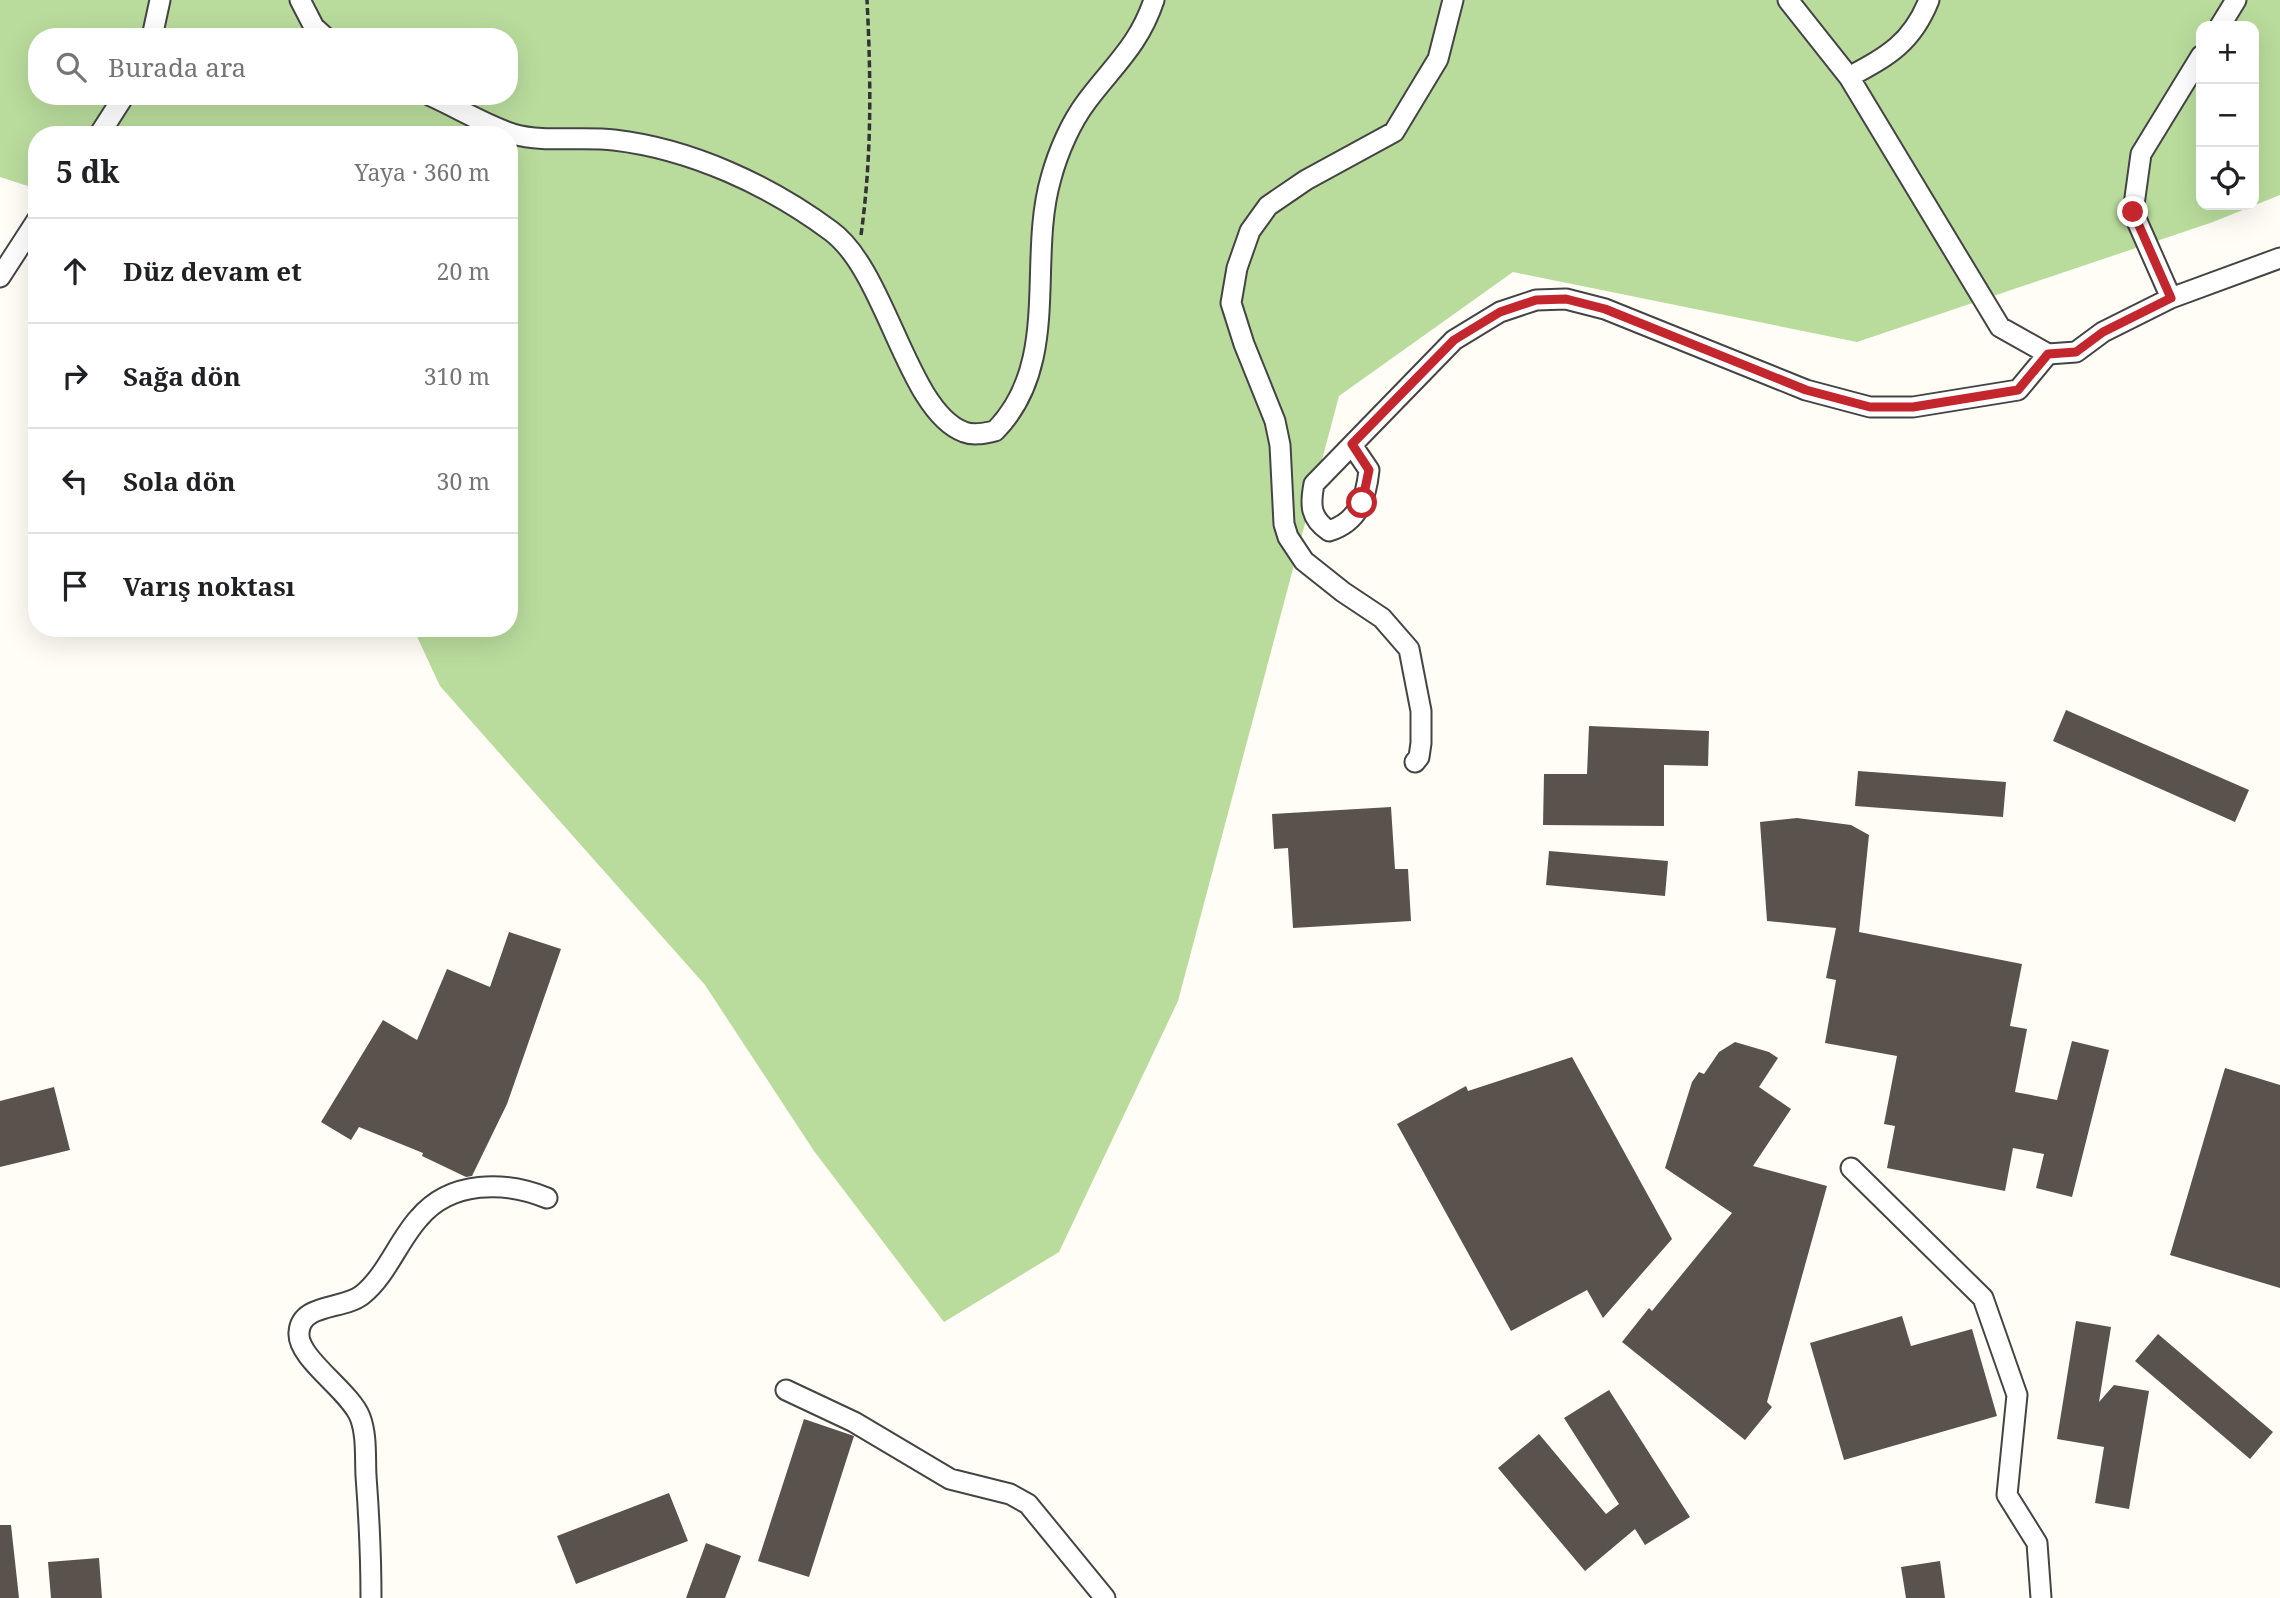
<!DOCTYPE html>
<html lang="tr">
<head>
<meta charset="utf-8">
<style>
  :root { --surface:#fff; --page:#f2f2f2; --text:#202124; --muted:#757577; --line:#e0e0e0 }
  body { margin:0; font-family:"Noto Serif",serif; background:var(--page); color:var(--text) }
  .controls { position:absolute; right:21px; top:21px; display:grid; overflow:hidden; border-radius:14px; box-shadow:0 7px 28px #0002 }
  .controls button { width:63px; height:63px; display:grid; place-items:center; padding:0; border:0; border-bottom:2px solid var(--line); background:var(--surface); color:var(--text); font:35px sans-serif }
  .stop { position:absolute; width:21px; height:21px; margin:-16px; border:5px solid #c4262e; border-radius:50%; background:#fff }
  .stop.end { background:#c4262e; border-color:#fff; box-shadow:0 2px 7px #0008 }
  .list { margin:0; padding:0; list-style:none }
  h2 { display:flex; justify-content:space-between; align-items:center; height:91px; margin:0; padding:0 28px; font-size:30px }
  h2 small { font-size:23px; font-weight:400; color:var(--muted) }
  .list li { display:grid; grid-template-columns:46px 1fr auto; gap:21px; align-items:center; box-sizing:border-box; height:105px; padding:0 28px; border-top:2px solid var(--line) }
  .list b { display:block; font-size:26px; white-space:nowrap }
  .list em { font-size:23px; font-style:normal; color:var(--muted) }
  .icon { flex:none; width:38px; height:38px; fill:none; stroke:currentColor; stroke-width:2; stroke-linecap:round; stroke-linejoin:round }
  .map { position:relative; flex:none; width:2280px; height:1598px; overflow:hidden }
  .search { position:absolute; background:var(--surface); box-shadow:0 7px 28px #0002; left:28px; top:28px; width:490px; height:77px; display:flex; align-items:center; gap:18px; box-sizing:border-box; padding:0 24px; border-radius:28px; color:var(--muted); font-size:26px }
  .panel { position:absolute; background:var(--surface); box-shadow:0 7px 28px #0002; left:28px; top:126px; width:490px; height:511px; border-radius:28px }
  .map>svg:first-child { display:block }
</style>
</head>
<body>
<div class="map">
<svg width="2280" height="1598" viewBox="0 0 2280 1598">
  <rect width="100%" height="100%" fill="#fffdf5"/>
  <path fill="#b9dc9c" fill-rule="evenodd" d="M0 0H2280V195L2213 222 1857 342 1513 272 1339 396 1178 1001 1059 1252 944 1322 814 1151 705 985 440 686 413 628H509V135H37V189L0 177ZM2201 26H2254V205H2201ZM37 37H509V96H37Z"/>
  <path fill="#5a524d" d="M2066 710 2249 790 2235 822 2053 741Z
    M1589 726 1709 731 1708 766 1664 765V826L1543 825 1544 774H1587Z
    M1858 771 2006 782 2003 817 1855 806Z
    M1391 807 1395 869H1408L1411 921 1293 928 1288 848 1274 849 1272 814Z
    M1797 818 1851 825 1869 835 1859 932 2022 964 2010 1026 2027 1029 2015 1092 2057 1100 2072 1041 2109 1050 2072 1197 2036 1188 2044 1154 2013 1148 2005 1191 1887 1168 1895 1126 1884 1124 1897 1056 1825 1043 1836 980 1826 978 1836 928 1767 921 1760 822Z
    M1549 851 1668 861 1665 896 1546 885Z
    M509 932 561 949 507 1104 472 1176 466 1177 422 1156 423 1153 359 1127 351 1140 321 1122 383 1020 417 1040 447 969 490 987Z
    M1735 1042 1769 1052 1778 1058 1759 1087 1791 1109 1753 1166 1827 1186 1767 1402 1772 1407 1745 1440 1622 1342 1649 1308 1652 1311 1732 1213 1665 1168 1692 1082 1699 1072 1704 1074 1719 1052Z
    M1572 1057 1672 1239 1603 1318 1587 1290 1511 1331 1397 1124 1466 1086 1468 1091Z
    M2225 1068 2280 1085V1288L2170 1255Z
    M54 1087 70 1150 0 1167V1101Z
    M1902 1316 1911 1346 1972 1329 1997 1416 1844 1460 1810 1343Z
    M2076 1321 2111 1327 2099 1402 2114 1385 2149 1391 2129 1509 2095 1503 2104 1447 2057 1439Z
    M2158 1334 2273 1432 2250 1459 2135 1361Z
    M1609 1390 1690 1517 1645 1545 1635 1529 1585 1571 1498 1468 1539 1434 1606 1514 1619 1504 1564 1418Z
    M804 1419 854 1436 809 1577 758 1561Z
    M669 1493 688 1541 576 1584 557 1536Z
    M0 1525H11L19 1598H0Z
    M706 1543 741 1556 725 1598H686Z
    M99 1558 102 1598H51L48 1562Z
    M1940 1561 1945 1598H1906L1901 1567Z"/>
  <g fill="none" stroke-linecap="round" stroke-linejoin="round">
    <defs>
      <path id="minor" d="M300 0 314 27 325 37
        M1788 0 1849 77
        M1929 0C1912 43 1888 56 1849 77L2000 327 2048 354
        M2220 26 2236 0
        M152 37 160 0
        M431 96C458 108 485 125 513 134 544 143 582 136 614 140 691 149 769 185 831 231 887 272 907 411 964 432 974 436 985 433 995 431 1062 363 1027 261 1051 178 1058 152 1071 122 1087 101 1114 65 1139 45 1154 0
        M99 135 124 96
        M0 277 37 220
        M2171 298 2133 212 2141 154 2201 56
        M1352 445 1369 470C1366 499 1358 522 1329 531 1310 518 1310 505 1314 484L1454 340 1500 312 1536 300 1566 299 1605 309 1806 390 1870 407H1913L2018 390 2048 354 2076 352 2103 332 2171 298 2280 258
        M1415 762 1419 757 1421 743V711L1409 649 1382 618 1343 592 1304 561 1288 537 1284 524 1280 445 1275 421 1244 344 1231 303 1237 268 1250 231 1268 206 1306 180 1394 132 1438 59 1453 0
        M1851 1168 1983 1298 2017 1395 2007 1495 2037 1543 2041 1598
        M786 1390 854 1422 950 1479 1010 1494 1028 1504 1105 1598
        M371 1598C371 1557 369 1516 366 1476 365 1457 367 1435 360 1417 350 1391 297 1358 299 1333 300 1303 343 1310 362 1295 387 1275 398 1241 419 1218 451 1180 505 1181 547 1198"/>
    </defs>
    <use href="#minor" stroke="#444" stroke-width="23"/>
    <path stroke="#333" stroke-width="3.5" stroke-dasharray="7 3.5" stroke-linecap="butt" d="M861 235C872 156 871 79 867 0"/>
    <use href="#minor" stroke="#fff" stroke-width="19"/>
  </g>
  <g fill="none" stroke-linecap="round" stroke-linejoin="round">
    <path stroke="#c4262e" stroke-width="9" d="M1362 503 1369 470 1352 444 1454 340 1500 312 1536 300 1566 299 1605 309 1806 390 1870 407H1913L2018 390 2048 354 2076 352 2103 332 2171 298 2133 212"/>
  </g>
</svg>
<div class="controls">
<button>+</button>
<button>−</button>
<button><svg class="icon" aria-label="locate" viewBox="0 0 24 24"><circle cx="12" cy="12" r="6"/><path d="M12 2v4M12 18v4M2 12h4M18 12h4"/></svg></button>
</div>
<div class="stop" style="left:1362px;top:503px"></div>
<div class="stop end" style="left:2133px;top:212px"></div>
<div class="search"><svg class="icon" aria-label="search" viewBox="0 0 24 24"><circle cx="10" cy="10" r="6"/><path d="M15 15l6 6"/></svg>Burada ara</div>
<section class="panel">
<h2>5 dk<small>Yaya · 360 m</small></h2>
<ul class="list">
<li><svg class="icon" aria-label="ahead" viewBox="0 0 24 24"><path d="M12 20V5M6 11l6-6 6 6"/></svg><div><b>Düz devam et</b></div><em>20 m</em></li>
<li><svg class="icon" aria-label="right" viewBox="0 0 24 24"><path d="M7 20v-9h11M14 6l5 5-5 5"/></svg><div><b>Sağa dön</b></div><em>310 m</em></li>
<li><svg class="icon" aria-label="left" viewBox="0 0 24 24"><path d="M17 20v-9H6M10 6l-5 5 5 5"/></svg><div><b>Sola dön</b></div><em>30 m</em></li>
<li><svg class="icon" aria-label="arrive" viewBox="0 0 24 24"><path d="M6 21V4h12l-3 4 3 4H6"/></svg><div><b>Varış noktası</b></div></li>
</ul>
</section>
</div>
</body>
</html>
